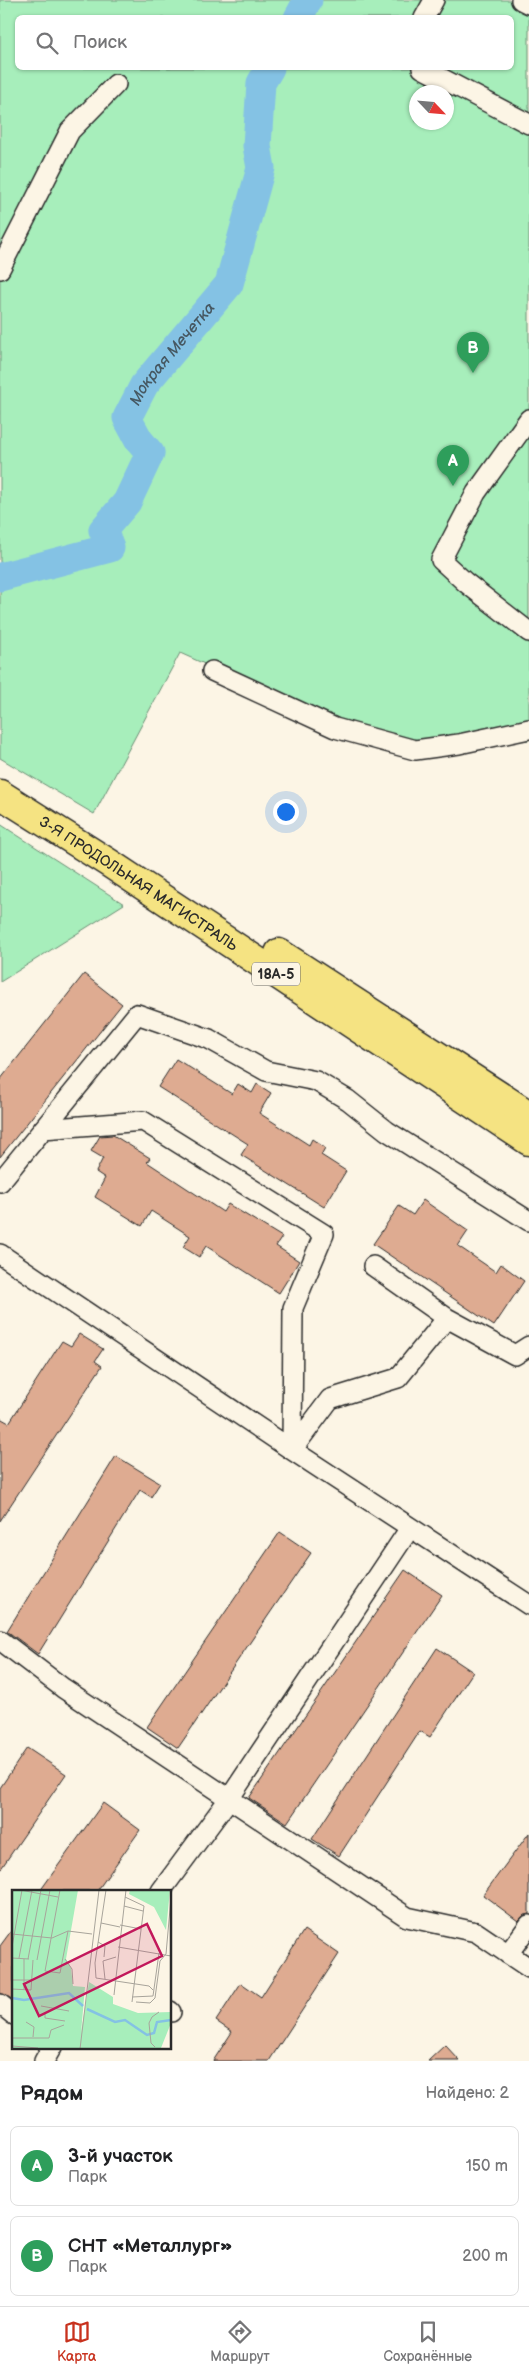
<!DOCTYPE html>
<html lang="ru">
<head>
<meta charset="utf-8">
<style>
  :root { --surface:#fff; --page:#f2f2f2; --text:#202124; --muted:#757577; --line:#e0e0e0; --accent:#c8321e }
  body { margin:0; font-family:"Balsamiq Sans",sans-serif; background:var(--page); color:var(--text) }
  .compass { position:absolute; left:409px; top:85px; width:45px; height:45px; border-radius:50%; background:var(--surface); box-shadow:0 1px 4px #0004; rotate:116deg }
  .you { position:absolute; left:285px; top:811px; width:18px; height:18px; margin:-12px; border:4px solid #fff; border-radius:50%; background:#1a73e8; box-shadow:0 0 0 8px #1a73e833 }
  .badge { display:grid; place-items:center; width:32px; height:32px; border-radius:50%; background:var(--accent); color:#fff; font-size:16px; font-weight:700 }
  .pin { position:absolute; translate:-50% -41px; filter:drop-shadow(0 1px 2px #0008) }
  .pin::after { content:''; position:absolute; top:26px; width:18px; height:15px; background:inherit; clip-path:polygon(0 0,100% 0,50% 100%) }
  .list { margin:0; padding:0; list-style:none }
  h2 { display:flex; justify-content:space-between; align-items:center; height:65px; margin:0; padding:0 20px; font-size:21px }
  h2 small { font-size:16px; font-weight:400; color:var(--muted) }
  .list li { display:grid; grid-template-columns:32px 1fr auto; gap:15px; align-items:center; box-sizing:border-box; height:80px; margin:0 10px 10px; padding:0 10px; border:1px solid var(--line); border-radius:8px }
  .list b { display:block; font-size:19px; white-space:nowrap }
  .list p { margin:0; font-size:16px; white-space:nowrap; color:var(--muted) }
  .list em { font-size:16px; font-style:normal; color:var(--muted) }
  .icon { flex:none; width:28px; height:28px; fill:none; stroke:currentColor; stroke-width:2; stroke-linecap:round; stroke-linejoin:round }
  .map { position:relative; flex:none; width:529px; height:2061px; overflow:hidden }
  .search { position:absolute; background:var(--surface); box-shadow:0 1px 4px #0004; left:15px; right:15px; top:15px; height:55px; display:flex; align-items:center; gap:12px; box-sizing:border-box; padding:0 18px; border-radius:8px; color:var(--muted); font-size:19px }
  .sheet { height:245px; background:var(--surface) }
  nav { display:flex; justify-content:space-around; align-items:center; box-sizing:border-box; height:70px; border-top:1px solid var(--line); background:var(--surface); font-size:14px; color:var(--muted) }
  nav a { display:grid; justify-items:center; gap:2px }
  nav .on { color:var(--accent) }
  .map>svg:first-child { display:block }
</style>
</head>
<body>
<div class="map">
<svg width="529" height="2061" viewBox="0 0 529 2061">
  <rect width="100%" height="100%" fill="#fcf5e5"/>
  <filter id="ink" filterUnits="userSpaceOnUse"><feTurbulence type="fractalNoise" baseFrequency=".02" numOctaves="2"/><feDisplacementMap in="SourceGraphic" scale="10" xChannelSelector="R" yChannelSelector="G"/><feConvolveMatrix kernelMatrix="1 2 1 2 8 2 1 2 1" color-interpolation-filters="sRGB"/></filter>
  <g filter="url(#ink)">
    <path fill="#a7eebb" stroke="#698c73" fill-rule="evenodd" d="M0 0H529V740L431 748 319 715 180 653 94 814 0 758ZM18 18H512V68H18ZM416 92H446V122H416Z
      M0 824 124 904 0 982Z"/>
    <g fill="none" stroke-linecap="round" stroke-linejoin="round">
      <g stroke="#84c2e4" stroke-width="29">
        <path d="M298 18 308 0"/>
        <path id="s1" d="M0 577 110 548 103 530 127 502 150 453 139 440 127 418 144 385 229 284 261 168 257 146 261 83 270 68"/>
      </g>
    </g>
    <path fill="#deab91" stroke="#2b2b2b" d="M84 974 122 1004 0 1157V1080Z
      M176 1059 232 1094 238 1084 252 1093 257 1084 271 1093 259 1113 309 1145 312 1139 325 1148 321 1155 346 1171 324 1207 241 1155 248 1144 158 1087Z
      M113 1135 150 1158 147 1162 223 1212 228 1204 282 1237 276 1246 299 1261 279 1293 206 1246 199 1257 183 1247 190 1236 151 1211 142 1226 95 1197 105 1178 96 1172 103 1158 91 1151 100 1136Z
      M423 1200 468 1231 458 1246 496 1272 501 1264 524 1281 494 1326 373 1244 399 1206 413 1215Z
      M79 1334 103 1349 95 1361 102 1366 0 1521V1418L9 1423 62 1341 71 1346Z
      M116 1456 160 1483 151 1497 140 1490 38 1654 7 1631Z
      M280 1532 311 1553 178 1748 147 1727Z
      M405 1570 442 1595 287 1823 249 1798Z
      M437 1648 473 1672 430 1737 420 1731 339 1856 312 1839Z
      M27 1748 66 1774 0 1870V1788Z
      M103 1803 140 1830 97 1891H40Z
      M529 1833V1914L524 1915 518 1921 483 1895Z
      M14 1927V2000L0 1993V1946Z
      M304 1930 339 1954 269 2061H213L232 2032 216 2021 241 1983 261 1997Z
      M445 2045 460 2061H428Z"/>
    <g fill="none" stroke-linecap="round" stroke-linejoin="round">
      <defs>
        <path id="minor" d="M521 0 529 4
          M424 18 434 0
          M422 68 529 124
          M0 269 70 131 116 84
          M529 419 476 493 441 560 465 582 529 632
          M212 671 335 728 415 750 459 744 529 729
          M43 1129 143 1121 324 1234 293 1308 292 1450
          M0 1182 137 1014 209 1039 266 1071 316 1081 348 1100 387 1131 529 1221
          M0 1254 292 1450 529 1605
          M373 1266 447 1318 515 1355 529 1346
          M292 1450 330 1399 398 1378 447 1318
          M0 1640 63 1688 407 1917 476 1932 529 1968
          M161 1891 229 1799 410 1528
          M508 1954 529 1925
          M0 2004 14 2015
          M170 2011 171 2012
          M44 2061 52 2047"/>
        <g id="highway">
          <path id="s2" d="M0 794 109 863 529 1141"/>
          <path d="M279 953 529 1115"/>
        </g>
      </defs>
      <use href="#minor" stroke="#2b2b2b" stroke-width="22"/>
      <use href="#highway" stroke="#2b2b2b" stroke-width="31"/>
      <use href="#minor" stroke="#fcf5e5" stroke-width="19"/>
      <use href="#highway" stroke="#f5e382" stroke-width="28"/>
    </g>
  </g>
  <g text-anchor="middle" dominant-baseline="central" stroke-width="4.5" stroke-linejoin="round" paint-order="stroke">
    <rect fill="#fcf5e5" stroke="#6a6863" stroke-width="1" x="252" y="962.5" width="48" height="23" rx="4"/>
    <g font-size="14" font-weight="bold" fill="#2b2b2b">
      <text x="276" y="974">18А-5</text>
    </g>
    <g font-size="15" fill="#2b2b2b" stroke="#fcf5e5">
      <text stroke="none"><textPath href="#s2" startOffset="165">3-Я ПРОДОЛЬНАЯ МАГИСТРАЛЬ</textPath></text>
    </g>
    <g font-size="16" font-style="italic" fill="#465862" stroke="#fcf5e5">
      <text stroke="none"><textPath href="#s1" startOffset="345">Мокрая Мечетка</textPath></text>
    </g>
  </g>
  <g transform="translate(12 1890)">
    <rect width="159" height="159" fill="#fcf5e5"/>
    <path d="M0 0H66L54 69 59 78 61 96 73 97 69 143 77 92 101 107V114L126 123 159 122V133L149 158 0 159ZM118 0H158L154 40 142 17 117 4Z" fill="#a7eebb"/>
    <path fill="none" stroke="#84c2e4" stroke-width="2.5" d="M0 108 12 110 57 103 71 116M75 119 103 132 113 130 135 145 142 143 145 132 159 130"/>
    <path fill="none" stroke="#a8a49b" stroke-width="1" d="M8 0 46 7M48 0 33 81 48 83 56 41M94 0 83 73 84 88 137 96 141 100M113 7 132 16 120 112M112 16 131 21M89 33 108 37M108 35 129 39M0 44 40 48 56 41 80 44M86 52 93 56 92 67M0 57 10 0M106 57 159 66M0 68 17 69M7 68 20 0M16 69 29 0M53 69 60 79 61 94M25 70 38 0M93 89 91 71 104 67M0 90H19M0 99 19 100 21 70M12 100V69M102 105 114 0M120 107 141 106 147 63M124 112 138 113 143 108 148 71 154 64 159 8M29 116 57 121M33 124V128L53 131M14 132 22 137 21 147M0 148H37L39 140 52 135M0 156 26 158M143 157 139 153 137 133 140 127 147 122M68 159 87 0"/>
    <path fill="#c2185b" fill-opacity="0.15" stroke="#c2185b" stroke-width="2.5" d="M135 34 150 66 27 126 12 94Z"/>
    <rect width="159" height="159" fill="none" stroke="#2b2b2b" stroke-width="2.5"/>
  </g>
</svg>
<svg class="compass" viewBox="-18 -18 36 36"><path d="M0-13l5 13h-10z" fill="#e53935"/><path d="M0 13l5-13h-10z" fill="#757577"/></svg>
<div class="you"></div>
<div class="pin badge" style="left:453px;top:486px;background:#2e9e5b">A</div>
<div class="pin badge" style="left:473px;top:373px;background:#2e9e5b">B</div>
<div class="search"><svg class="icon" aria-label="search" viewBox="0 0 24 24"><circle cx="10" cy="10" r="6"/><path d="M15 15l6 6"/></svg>Поиск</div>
</div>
<section class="sheet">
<h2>Рядом<small>Найдено: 2</small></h2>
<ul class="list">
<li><span class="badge" style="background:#2e9e5b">A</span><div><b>3-й участок</b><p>Парк</p></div><em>150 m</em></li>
<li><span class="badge" style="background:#2e9e5b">B</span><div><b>СНТ «Металлург»</b><p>Парк</p></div><em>200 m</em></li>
</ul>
</section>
<nav>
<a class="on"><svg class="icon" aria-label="map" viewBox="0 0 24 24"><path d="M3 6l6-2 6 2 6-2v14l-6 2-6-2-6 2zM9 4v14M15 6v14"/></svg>Карта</a>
<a><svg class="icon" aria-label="directions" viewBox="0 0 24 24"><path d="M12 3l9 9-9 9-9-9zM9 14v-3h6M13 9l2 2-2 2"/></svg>Маршрут</a>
<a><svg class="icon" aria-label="saved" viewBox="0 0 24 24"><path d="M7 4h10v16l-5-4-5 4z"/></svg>Сохранённые</a>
</nav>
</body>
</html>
